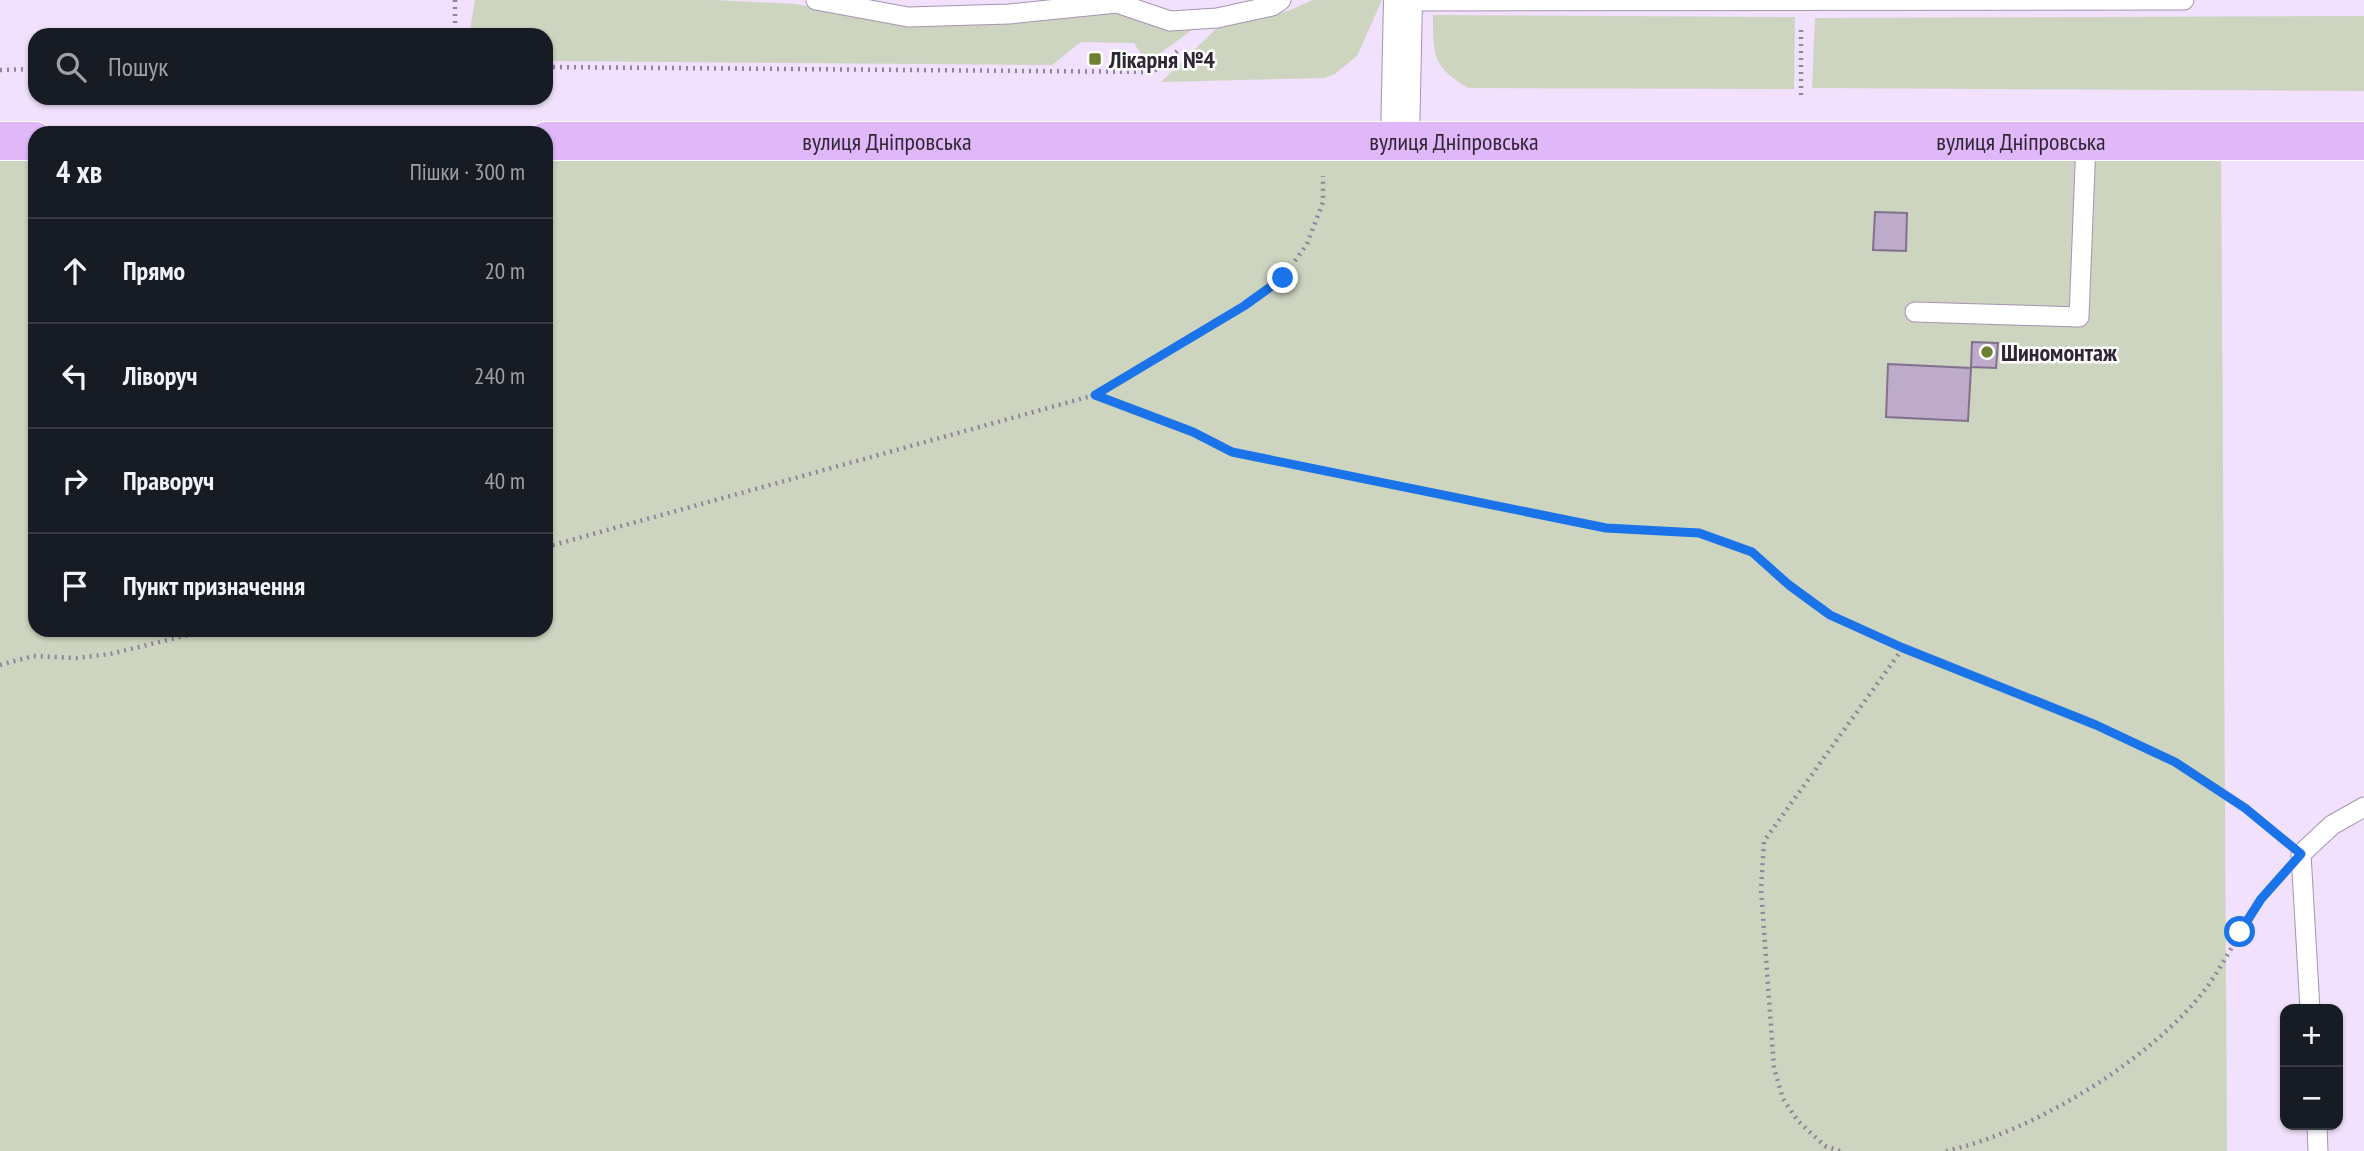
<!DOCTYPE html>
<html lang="uk">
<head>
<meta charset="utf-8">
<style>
  :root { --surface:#171b24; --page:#20242c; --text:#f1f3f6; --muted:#9ea1a6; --line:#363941 }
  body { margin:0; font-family:"PT Sans Narrow",sans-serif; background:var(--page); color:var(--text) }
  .controls { position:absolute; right:21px; bottom:21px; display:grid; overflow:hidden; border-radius:14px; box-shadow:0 2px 5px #0004 }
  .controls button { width:63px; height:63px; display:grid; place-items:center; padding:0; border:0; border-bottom:2px solid var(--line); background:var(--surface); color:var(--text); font:35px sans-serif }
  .stop { position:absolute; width:21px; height:21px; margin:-16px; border:5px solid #1a73e8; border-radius:50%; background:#fff }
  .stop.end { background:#1a73e8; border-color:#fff; box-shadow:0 2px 7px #0008 }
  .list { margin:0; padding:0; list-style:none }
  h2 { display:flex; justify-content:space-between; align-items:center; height:91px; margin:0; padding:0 28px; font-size:30px }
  h2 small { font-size:23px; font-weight:400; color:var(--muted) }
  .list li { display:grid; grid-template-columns:46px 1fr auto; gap:21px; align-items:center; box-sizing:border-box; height:105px; padding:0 28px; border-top:2px solid var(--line) }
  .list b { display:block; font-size:26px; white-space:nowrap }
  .list em { font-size:23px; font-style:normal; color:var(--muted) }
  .icon { flex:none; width:38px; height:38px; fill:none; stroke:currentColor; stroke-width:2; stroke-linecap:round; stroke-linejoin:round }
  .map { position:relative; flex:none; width:2364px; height:1151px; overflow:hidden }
  .search { position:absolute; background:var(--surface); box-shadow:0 2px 5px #0004; left:28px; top:28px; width:525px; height:77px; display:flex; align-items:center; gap:18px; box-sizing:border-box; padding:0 24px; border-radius:21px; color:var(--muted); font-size:26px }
  .panel { position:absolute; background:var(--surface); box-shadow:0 2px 5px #0004; left:28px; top:126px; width:525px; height:511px; border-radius:21px }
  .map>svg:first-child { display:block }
</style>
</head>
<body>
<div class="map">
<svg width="2364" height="1151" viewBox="0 0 2364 1151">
  <rect width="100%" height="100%" fill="#f1e1fc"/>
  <path fill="#cdd4bf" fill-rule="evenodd" d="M475 0H714L795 4 906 23 1114 11 1200 24 1147 63 1134 43 1081 42 1052 65 546 61V35H469Z
    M1313 0H1382L1357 56 1335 74 1324 78 1161 82 1219 26 1288 11Z
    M1433 15 1795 17 1794 89 1469 88C1432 67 1433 55 1433 15Z
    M2364 16V91L1812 88 1815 18Z
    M0 129H2221L2227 1151H0ZM35 133H546V630H35Z"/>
  <path fill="#bdabc9" stroke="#82708e" stroke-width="2" d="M1875 212 1907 213 1906 251 1873 250Z
    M1972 342 1998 343 1996 368 1971 367Z
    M1888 364 1971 368 1968 421 1886 417Z"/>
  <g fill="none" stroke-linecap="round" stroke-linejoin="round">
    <defs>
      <path id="lane" d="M816 0 908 17 1009 14 1117 3 1170 21 1217 18 1272 6 1281 0
        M1403 1 2184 0
        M1915 312 2079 317 2086 142
        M2310 1009 2301 854 2332 825 2364 807
        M2317 1125 2318 1151"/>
      <path id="street" d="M1400 141 1403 0"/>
      <g id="highway">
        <path d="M0 141H35"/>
        <path id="s1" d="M546 141H2364"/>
      </g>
    </defs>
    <use href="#lane" stroke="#a693b2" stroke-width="21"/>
    <use href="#street" stroke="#a693b2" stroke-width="40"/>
    <use href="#highway" stroke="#fff" stroke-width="40"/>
    <path stroke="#918599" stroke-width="4.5" stroke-dasharray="2 5" stroke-linecap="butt" d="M455 0V35
      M546 67 1153 72 1181 48
      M0 70 35 69
      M1801 95V27
      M1095 395 1193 432 1232 452 1606 528 1699 533 1752 552 1789 585 1830 615 1903 648 2096 725 2175 762 2245 809 2279 837
      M546 547 1095 395 1244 306 1283 278 1307 244 1323 202V176
      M0 665 33 656 77 658 110 654 209 630
      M1840 1151 1825 1146 1798 1121 1783 1099 1774 1068 1761 889 1764 841 1903 648
      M1946 1151C2033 1132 2149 1061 2204 991 2230 957 2245 916 2274 884"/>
    <use href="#lane" stroke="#fff" stroke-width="19"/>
    <use href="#street" stroke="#fff" stroke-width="38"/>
    <use href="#highway" stroke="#e0b8f9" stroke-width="38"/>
  </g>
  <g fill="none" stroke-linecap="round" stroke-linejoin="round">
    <path stroke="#1a73e8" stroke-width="9" d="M1283 278 1244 306 1095 395 1193 432 1232 452 1606 528 1699 533 1752 552 1789 585 1830 615 1903 648 2096 725 2175 762 2245 808 2301 854 2261 899 2240 932"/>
  </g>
  <g fill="#6d8131" stroke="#fff" stroke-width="2.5">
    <rect x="1088" y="52" width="14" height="14" rx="3.5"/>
    <circle cx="1987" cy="352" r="7"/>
  </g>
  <g text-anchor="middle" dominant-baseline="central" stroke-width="5" stroke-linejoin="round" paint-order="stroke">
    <g font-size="24" font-weight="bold" fill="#2e2633" stroke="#fff" text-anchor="start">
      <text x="1109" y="59">Лікарня №4</text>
      <text x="2001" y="352">Шиномонтаж</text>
    </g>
    <g font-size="24" fill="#2e2633" stroke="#fff">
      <text stroke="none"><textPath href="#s1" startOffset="341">вулиця Дніпровська</textPath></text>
      <text stroke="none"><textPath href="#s1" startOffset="908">вулиця Дніпровська</textPath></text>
      <text stroke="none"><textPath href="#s1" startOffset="1475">вулиця Дніпровська</textPath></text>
    </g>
  </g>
</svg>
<div class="controls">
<button>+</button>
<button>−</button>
</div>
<div class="stop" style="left:2240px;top:932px"></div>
<div class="stop end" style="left:1283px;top:278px"></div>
<div class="search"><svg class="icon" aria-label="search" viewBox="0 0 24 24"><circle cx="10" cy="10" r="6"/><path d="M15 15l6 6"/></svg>Пошук</div>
<section class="panel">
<h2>4 хв<small>Пішки · 300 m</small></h2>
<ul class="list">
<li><svg class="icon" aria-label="ahead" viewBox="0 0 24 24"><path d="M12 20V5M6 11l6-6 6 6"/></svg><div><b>Прямо</b></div><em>20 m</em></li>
<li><svg class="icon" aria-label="left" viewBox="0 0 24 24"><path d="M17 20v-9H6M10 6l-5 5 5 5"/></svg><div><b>Ліворуч</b></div><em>240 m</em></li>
<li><svg class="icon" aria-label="right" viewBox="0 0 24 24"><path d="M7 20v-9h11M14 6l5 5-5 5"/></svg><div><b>Праворуч</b></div><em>40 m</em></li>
<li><svg class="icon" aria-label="arrive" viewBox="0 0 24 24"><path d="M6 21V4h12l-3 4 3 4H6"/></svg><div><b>Пункт призначення</b></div></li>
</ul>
</section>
</div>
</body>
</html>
